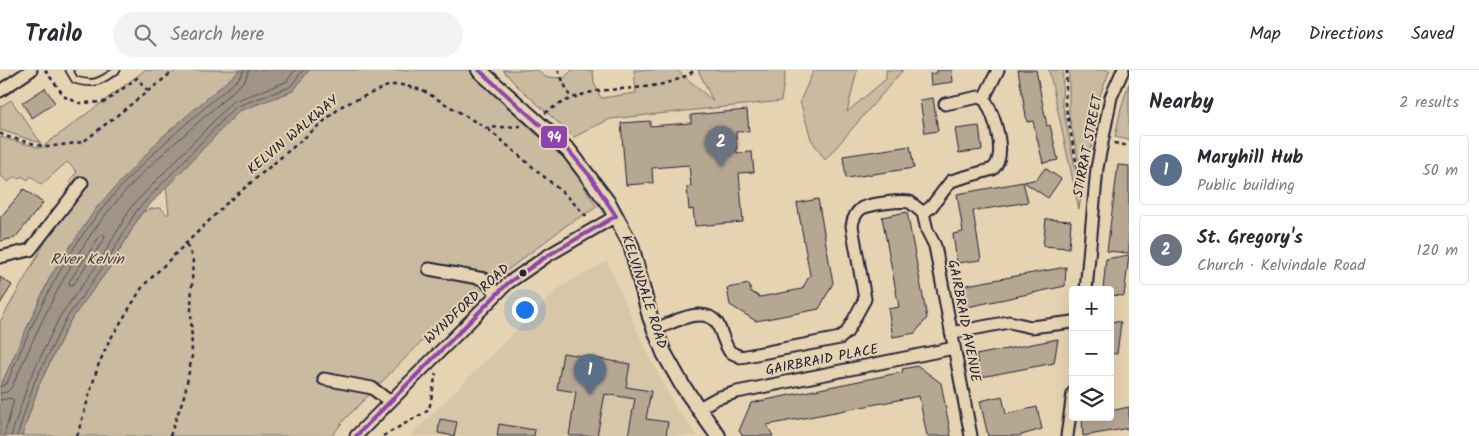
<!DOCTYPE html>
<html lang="en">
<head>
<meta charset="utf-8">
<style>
  :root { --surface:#fff; --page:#f2f2f3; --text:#2b2b33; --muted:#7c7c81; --line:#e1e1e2; --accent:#d1495b }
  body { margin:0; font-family:Kalam,sans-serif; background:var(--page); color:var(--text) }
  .controls { position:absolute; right:15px; bottom:15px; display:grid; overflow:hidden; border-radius:5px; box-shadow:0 5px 20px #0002 }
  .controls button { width:45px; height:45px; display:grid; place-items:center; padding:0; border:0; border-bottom:1px solid var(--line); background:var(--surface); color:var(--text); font:25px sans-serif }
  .you { position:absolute; left:524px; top:239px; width:18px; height:18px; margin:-12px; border:4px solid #fff; border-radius:50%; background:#1a73e8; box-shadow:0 0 0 8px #1a73e833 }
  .badge { display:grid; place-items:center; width:32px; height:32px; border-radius:50%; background:var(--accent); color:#fff; font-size:16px; font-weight:700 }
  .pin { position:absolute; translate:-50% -41px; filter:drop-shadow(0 1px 2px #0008) }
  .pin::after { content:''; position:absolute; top:26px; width:18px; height:15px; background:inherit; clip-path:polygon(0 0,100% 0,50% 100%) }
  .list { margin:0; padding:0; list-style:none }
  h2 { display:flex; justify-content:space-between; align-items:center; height:65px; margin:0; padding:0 20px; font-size:21px }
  h2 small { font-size:16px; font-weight:400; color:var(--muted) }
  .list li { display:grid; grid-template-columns:32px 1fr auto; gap:15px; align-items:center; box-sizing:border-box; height:70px; margin:0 10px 10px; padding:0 10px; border:1px solid var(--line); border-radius:5px }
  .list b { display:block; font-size:19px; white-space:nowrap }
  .list p { margin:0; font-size:16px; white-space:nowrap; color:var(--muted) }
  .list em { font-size:16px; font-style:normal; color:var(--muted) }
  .icon { flex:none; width:28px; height:28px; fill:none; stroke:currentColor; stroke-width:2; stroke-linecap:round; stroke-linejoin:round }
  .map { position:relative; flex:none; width:1129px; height:366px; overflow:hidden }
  header { display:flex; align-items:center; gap:30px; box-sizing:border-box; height:70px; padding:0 25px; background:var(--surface); border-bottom:1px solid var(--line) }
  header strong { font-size:24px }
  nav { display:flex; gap:28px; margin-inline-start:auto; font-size:18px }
  .search { width:350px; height:45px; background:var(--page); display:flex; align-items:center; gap:12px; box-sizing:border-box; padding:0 18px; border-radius:28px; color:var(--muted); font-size:19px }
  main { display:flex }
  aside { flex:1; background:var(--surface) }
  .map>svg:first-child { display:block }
</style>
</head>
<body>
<header>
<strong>Trailo</strong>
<div class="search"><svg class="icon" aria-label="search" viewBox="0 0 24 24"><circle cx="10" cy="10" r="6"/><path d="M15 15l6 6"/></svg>Search here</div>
<nav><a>Map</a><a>Directions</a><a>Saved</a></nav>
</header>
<main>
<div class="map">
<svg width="1129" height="366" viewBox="0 0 1129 366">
  <rect width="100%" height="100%" fill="#e6d3b1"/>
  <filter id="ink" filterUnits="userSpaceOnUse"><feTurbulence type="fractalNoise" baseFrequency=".02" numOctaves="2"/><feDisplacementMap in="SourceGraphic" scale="10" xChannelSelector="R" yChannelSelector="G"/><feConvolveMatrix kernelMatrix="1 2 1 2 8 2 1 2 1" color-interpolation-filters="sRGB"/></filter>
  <g filter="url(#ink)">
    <path fill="#d8c6a8" d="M607 191 641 269 676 339 698 366H410L559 218Z"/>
    <path fill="#c9baa0" stroke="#766e6e" d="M145 0H240L51 205 0 317V252L56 153 86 112 79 106 72 114 69 111 77 102 67 92 41 115 31 106 28 110 22 106 19 109 15 106 8 112 0 105V67L41 78Z
      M309 0H469L535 63 567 89 597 137 567 155 447 246 344 350 332 366H22L39 315 70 251 110 197 141 144C146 139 154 138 161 138L166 144H169L166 117 239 41 293 21Z
      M503 0H538L545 7 564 8 572 0 593 1 594 13 601 28 636 23 634 0H677L713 31 698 0H785V4L781 31 610 49 574 67 515 14Z
      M814 0H857L847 42 886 9V0H903L825 90 811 69 800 31Z
      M1049 0H1063L1062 32 1081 127 1079 139Z
      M1069 0H1110L1098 30 1091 78 1087 81 1083 111 1069 46Z
      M1129 13V70L1115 67 1121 38Z
      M11 30 41 73 0 60V37Z"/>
    <path fill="#a09487" stroke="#6e6669" d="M240 0H309L293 21 239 41 141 144 110 197 70 251 39 315 22 366H0V317L51 205 97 137 162 67Z"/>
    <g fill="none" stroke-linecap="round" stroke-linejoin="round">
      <path stroke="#545059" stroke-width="1" d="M104 165 105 168 73 215H70L69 212 100 166Z
        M0 317 7 313C32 253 60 191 101 140 140 91 189 51 236 11L242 5 243 0
        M0 323 7 322 12 317C39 257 65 196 106 144 146 93 199 54 245 10L249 0
        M0 330 11 328 14 330 4 366
        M11 366 29 311 60 246 100 191 132 136 232 32 286 12 295 0
        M17 366 34 313 66 249 105 194 137 140 235 37 290 17 303 0"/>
    </g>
    <path fill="#b6a793" stroke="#22223b" d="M937 0H952L953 12 931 15 930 4 937 3Z
      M1018 0H1036L1047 56 1050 55 1058 90 1043 93 1033 51 1027 52Z
      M45 18 55 33 32 48 22 33Z
      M933 28 938 61 925 63 920 30Z
      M747 40 749 61 736 62 737 83 752 82 754 102 739 103 743 152 695 156 693 139 689 140 687 117 691 116 689 95 652 98 653 113 626 115 621 53 650 51V56L691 53V45Z
      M979 56 982 80 959 83 955 59Z
      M910 76 914 98 846 108 843 86Z
      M1118 95 1129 96V183L1107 181Z
      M1045 98 1061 109 1048 128 1024 112 1037 109Z
      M1023 112 1028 132 973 141 981 190 957 193 953 164 963 162 957 124Z
      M24 119 43 133 15 168 0 171V148Z
      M818 129 833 213 819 239 756 251 730 235 727 218 749 214 751 222 760 227 802 219 810 205 797 133Z
      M907 142 927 248 915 263 893 267 888 239 899 237 882 147Z
      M1046 149 1071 151 1069 178 1043 176Z
      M1129 185 1124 226 1110 225V220H1103L1106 189Z
      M1066 197 1065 216 963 238 961 216Z
      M0 207 12 215 0 234Z
      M1110 251 1121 252 1117 284 1110 283Z
      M1058 269 1054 293 981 307 976 285Z
      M563 283 630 294 626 317 651 321 646 349 668 352 666 366H628L635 329 605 324 597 366H569L576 322 557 319Z
      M918 296 941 313 951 366H927L919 326 767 355 773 366H743L739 361 751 333 903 302 902 299Z
      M1002 326 1006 344 1037 337 1042 359 1018 366H988L980 331Z
      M1129 337V358L1083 366 1082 347H1110V341Z
      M440 349 457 352 454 366 438 363Z
      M499 354 535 360 534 366H497Z"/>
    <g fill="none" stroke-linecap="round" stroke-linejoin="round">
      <defs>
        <path id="service" d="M69 0 75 10C96 16 100 11 117 0"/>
        <path id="minor" d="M0 21 31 0
          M984 28 998 0
          M923 143 931 137 951 111 993 99C1008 84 994 45 985 30L979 27 945 34
          M0 187 30 180 82 113
          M429 199 484 209 496 223
          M1086 220 1097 98 1111 27 1123 0
          M654 260C670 254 703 234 717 253 722 262 724 274 730 282L741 287 840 268 847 262 865 229 852 156C853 149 856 142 862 138 871 134 900 130 910 132L923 143 927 160 935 176 971 366
          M951 263 1009 252 1031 257 1073 252
          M324 309 372 318 389 331
          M699 338 717 328 737 322 954 278
          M356 366 508 213 547 186 616 146
          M1067 366 1073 323"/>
        <path id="tertiary" d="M479 0 569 81 609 134 631 175 650 247 664 283 682 315 718 366"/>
      </defs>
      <use href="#service" stroke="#22223b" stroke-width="9"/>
      <use href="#minor" stroke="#22223b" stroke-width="15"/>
      <use href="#tertiary" stroke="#22223b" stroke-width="18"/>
      <path stroke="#22223b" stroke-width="2.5" stroke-dasharray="4 4" stroke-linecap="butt" d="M45 0 65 27 79 33 105 32 137 8 148 21
        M558 0 571 29
        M1067 0 1065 33 1082 122
        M545 43C560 32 580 24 598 21 630 17 668 20 695 0
        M488 59 568 127 588 148
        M0 63 4 66 47 77 83 72 175 0
        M1114 73 1129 76
        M77 366 98 296 108 273 143 216 228 132 342 36 390 15H402L422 20 486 58 521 56
        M170 366 185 323 192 286 191 239 193 188 186 174
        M383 366 429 340 436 303"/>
      <use href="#service" stroke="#e6d3b1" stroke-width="5.5"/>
      <use href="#minor" stroke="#e6d3b1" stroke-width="11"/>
      <use href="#tertiary" stroke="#e6d3b1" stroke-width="14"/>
      <defs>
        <path id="bus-1" d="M479 0 569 81 590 106 616 146
          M356 366 508 213 547 186 616 146"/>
      </defs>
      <use href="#bus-1" stroke="#e6d3b1" stroke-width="8"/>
      <use href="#bus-1" stroke="#8e44ad" stroke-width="4"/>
    </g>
  </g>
  <circle fill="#22223b" stroke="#e6d3b1" stroke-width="2" cx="523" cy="203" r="4.5"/>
  <g text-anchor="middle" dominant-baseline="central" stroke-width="4" stroke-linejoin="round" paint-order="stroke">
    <g font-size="14" fill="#22223b" stroke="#e6d3b1">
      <text transform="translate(293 65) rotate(-40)">KELVIN WALKWAY</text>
      <text transform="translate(1088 76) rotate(-79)">STIRRAT STREET</text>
      <text transform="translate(644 222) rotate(72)">KELVINDALE ROAD</text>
      <text transform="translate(467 234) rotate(-43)">WYNDFORD ROAD</text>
      <text transform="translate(964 251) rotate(79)">GAIRBRAID AVENUE</text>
      <text transform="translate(822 290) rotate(-11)">GAIRBRAID PLACE</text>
    </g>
    <g font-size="15" font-style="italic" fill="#423e4e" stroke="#e6d3b1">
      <text x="87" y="190">River Kelvin</text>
    </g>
  </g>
  <rect stroke="#e6d3b1" stroke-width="2" x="540" y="55" width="28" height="24" rx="5" fill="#8e44ad"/>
  <g font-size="14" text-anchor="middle" font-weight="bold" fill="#fff">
    <text x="554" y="72">94</text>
  </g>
</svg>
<div class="controls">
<button>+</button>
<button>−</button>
<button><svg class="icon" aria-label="layers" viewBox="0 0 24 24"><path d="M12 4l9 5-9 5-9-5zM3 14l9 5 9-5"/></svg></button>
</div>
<div class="you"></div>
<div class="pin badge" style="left:590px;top:325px;background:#5c6f8a">1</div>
<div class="pin badge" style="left:721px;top:97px;background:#6b7280">2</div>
</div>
<aside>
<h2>Nearby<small>2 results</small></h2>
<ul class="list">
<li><span class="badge" style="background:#5c6f8a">1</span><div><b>Maryhill Hub</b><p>Public building</p></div><em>50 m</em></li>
<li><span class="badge" style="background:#6b7280">2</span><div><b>St. Gregory's</b><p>Church · Kelvindale Road</p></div><em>120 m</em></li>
</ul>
</aside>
</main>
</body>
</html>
